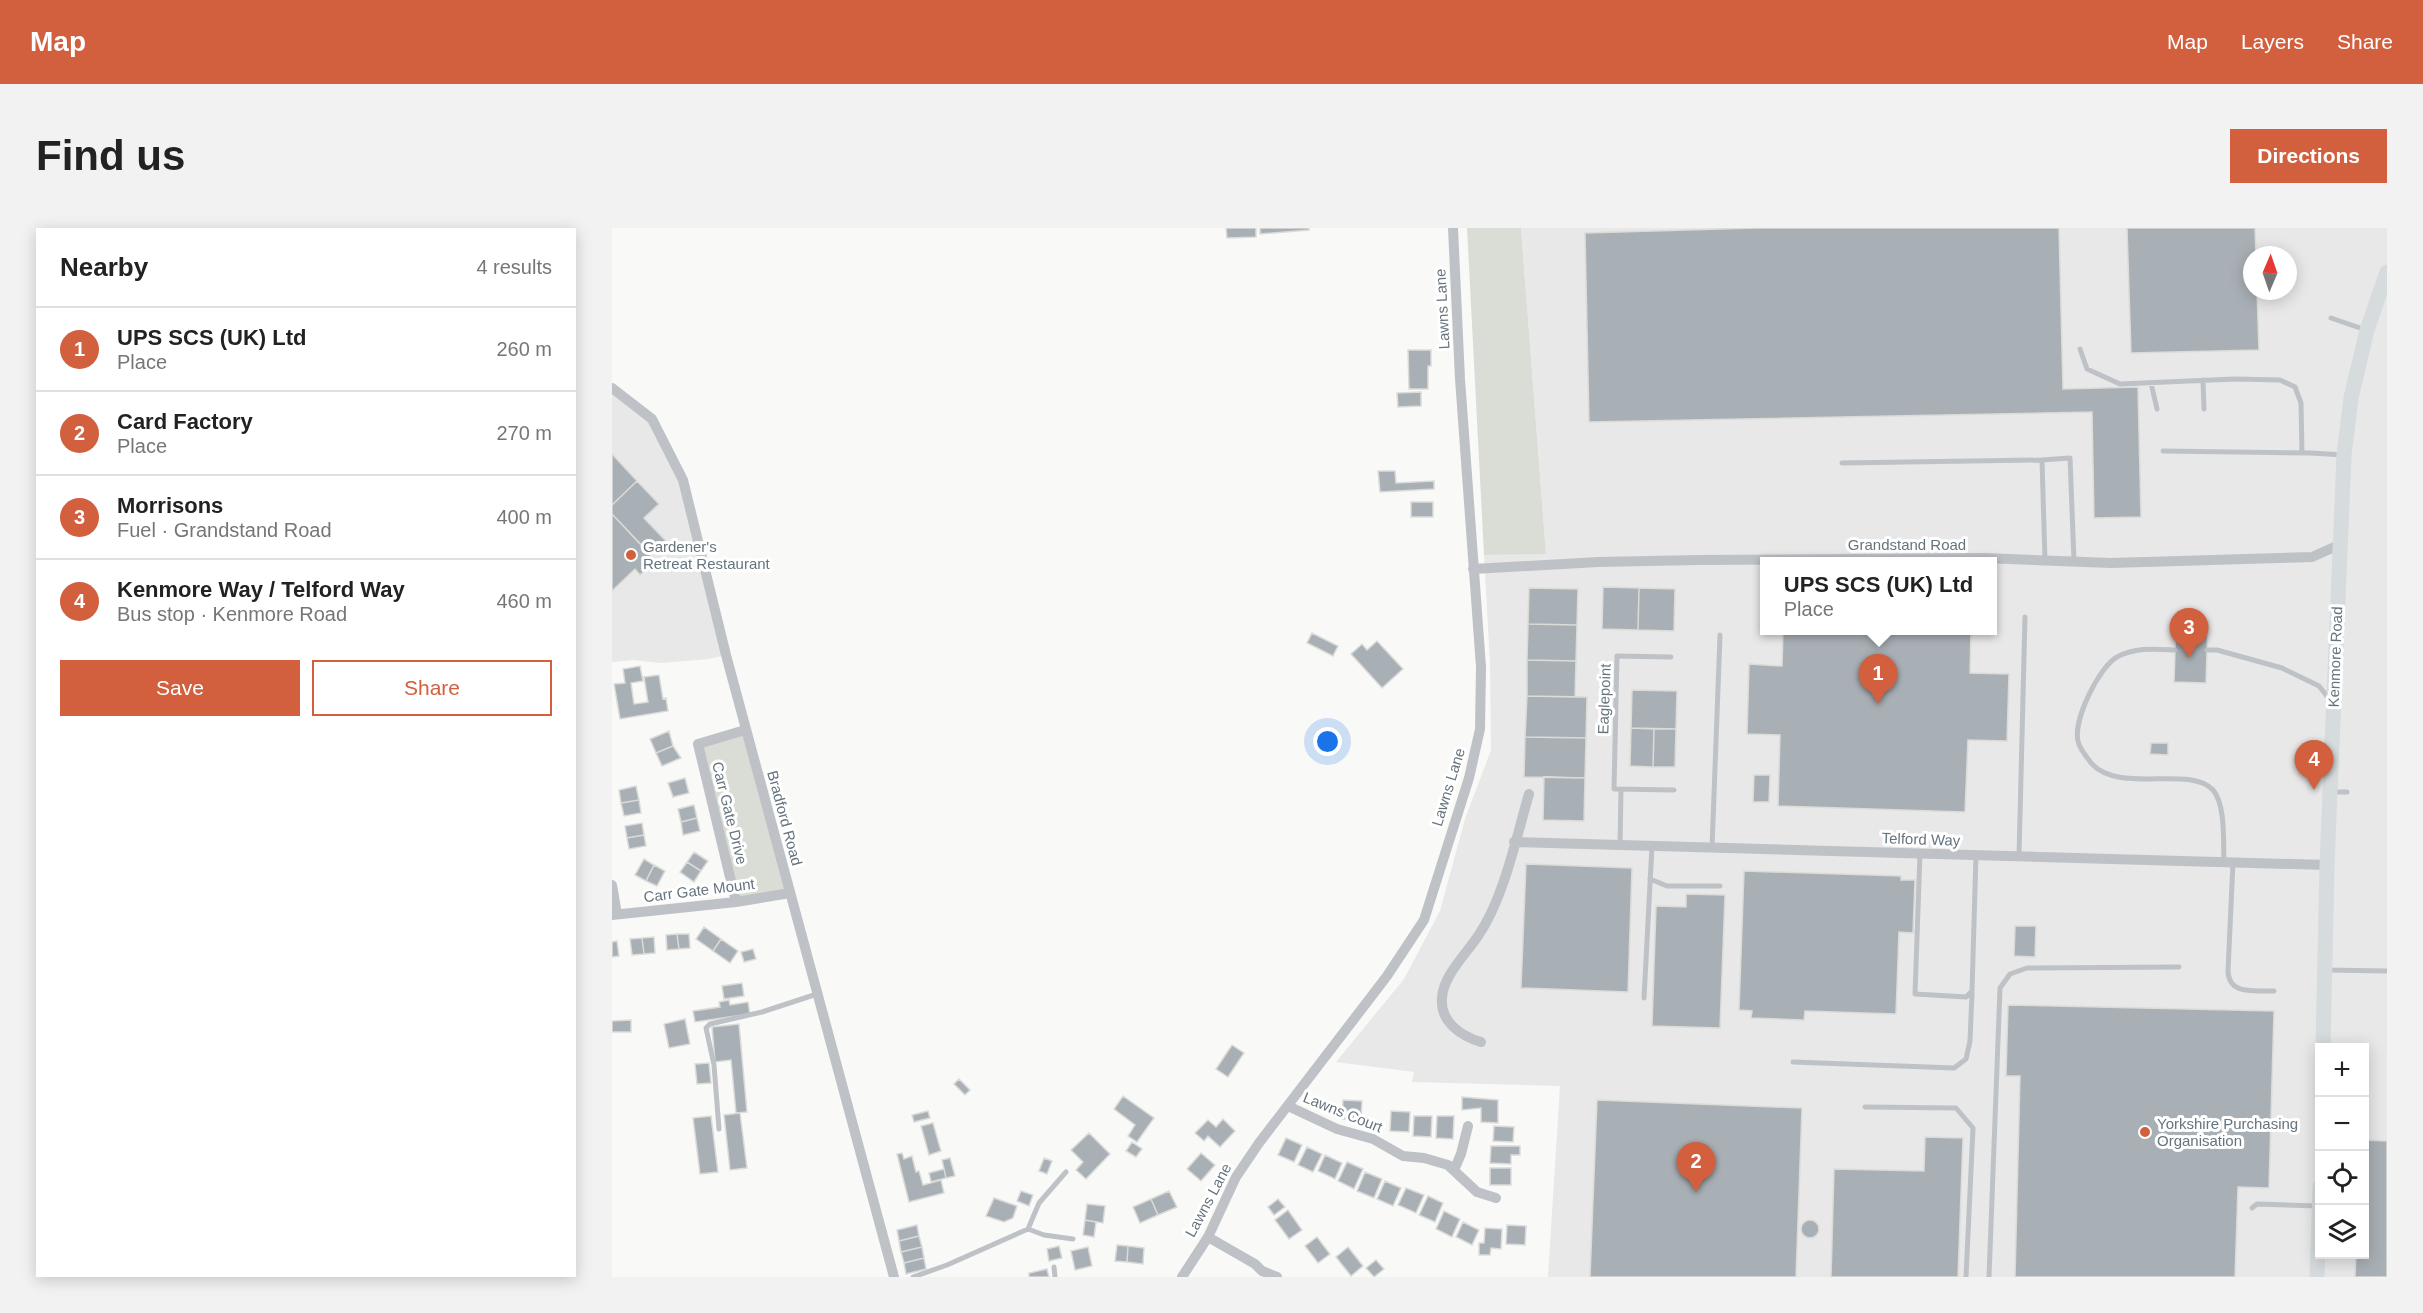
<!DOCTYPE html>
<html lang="en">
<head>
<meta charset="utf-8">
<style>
  :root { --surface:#fff; --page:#f2f2f2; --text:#222; --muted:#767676; --line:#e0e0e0; --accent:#d25f3e }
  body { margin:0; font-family:Helvetica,sans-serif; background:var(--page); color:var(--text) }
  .controls { position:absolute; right:18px; bottom:18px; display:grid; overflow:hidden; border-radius:0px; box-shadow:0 3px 15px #0003 }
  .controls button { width:54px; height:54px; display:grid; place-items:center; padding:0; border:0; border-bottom:2px solid var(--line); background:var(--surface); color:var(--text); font:30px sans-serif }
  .compass { position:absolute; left:1631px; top:18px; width:54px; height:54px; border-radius:50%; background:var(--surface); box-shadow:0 3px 15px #0003; rotate:2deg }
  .you { position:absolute; left:716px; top:514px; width:21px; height:21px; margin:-15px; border:4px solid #fff; border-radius:50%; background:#1a73e8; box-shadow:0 0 0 9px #1a73e833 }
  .badge { display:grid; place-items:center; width:39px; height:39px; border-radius:50%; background:var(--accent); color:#fff; font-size:20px; font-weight:700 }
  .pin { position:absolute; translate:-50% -50px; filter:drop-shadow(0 2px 3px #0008) }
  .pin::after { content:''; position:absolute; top:32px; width:21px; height:18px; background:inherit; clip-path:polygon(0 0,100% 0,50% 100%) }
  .popup { position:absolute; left:1148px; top:329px; width:237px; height:78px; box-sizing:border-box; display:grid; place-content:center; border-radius:0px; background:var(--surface); filter:drop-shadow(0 2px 4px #0005); font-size:20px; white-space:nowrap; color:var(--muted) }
  .popup b { font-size:22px; color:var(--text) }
  .popup::after { content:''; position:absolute; left:50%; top:100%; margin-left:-12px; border:12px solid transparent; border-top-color:var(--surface) }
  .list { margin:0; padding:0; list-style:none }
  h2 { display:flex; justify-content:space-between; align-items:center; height:78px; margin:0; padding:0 24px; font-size:26px }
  h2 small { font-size:20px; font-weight:400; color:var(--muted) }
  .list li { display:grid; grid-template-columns:39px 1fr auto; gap:18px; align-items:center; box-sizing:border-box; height:84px; padding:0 24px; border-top:2px solid var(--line) }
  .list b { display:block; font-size:22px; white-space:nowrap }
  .list p { margin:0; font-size:20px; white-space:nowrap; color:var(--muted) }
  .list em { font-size:20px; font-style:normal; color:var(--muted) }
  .actions { display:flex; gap:12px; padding:18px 24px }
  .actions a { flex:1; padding:14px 0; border:2px solid var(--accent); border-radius:0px; text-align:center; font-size:21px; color:var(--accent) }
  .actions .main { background:var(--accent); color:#fff }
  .icon { flex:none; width:33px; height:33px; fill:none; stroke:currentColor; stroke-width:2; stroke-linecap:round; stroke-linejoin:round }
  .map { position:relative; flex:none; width:1775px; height:1049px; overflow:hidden; border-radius:0px }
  header { display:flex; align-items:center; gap:36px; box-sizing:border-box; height:84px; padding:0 30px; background:var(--accent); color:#fff }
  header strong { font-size:28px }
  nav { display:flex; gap:33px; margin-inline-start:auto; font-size:21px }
  .intro { display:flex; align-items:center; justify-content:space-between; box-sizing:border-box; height:144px; padding:0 36px }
  h1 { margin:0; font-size:42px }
  .button { padding:15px 27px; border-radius:0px; background:var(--accent); color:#fff; font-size:21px; font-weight:700 }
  main { display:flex; gap:36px; padding:0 36px }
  aside { flex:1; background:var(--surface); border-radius:0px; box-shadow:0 3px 15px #0003 }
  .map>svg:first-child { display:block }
</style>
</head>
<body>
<header>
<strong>Map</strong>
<nav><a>Map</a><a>Layers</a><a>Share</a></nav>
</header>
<div class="intro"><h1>Find us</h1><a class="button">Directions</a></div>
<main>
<aside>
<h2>Nearby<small>4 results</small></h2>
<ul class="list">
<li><span class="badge">1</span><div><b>UPS SCS (UK) Ltd</b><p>Place</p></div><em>260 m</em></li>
<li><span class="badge">2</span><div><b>Card Factory</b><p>Place</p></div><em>270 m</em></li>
<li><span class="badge">3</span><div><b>Morrisons</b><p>Fuel · Grandstand Road</p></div><em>400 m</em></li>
<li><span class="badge">4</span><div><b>Kenmore Way / Telford Way</b><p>Bus stop · Kenmore Road</p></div><em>460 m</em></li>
</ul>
<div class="actions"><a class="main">Save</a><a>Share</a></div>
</aside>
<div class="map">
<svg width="1775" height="1049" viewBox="0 0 1775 1049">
  <rect width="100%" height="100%" fill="#f9f9f7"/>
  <path fill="#e7e8e7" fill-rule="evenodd" d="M909 0H1775V1049H936L948 858 800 854 802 844 724 834 792 751 828 683 853 591 879 522 878 435 872 327 934 325ZM1640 27H1676V63H1640ZM1152 334H1380V402H1152ZM1708 820H1752V1026H1708Z
    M0 160 40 191 71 252 114 427 97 431 49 435 21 432 0 434Z"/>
  <path fill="#d9ddd6" d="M855 0H909L934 326 872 327Z
    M133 502 178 665 124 674 86 516Z"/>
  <path fill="#a9b0b5" stroke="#dbdbd9" stroke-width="1.5" d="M614 0H644V9L615 10Z
    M648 0H697V2L648 6Z
    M1143 0H1447L1451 161 1526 159 1529 289 1482 290 1480 184 977 194 973 5Z
    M1515 0H1643L1644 27H1640V63H1645L1647 122 1519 125Z
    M796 122H819V138H816V161H797Z
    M809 164V178L786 179 785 165Z
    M0 226 25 253 0 277Z
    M766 243H783L784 255 822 253V261L768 264Z
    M25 253 47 276 32 290 54 313 39 327 0 286V277Z
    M799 274H821V289H799Z
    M0 286 44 333 28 347 23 341 0 363Z
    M991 359 1027 360 1026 402 990 401Z
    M917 360 966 361 965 397 916 396Z
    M1027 360 1063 361 1062 403 1026 402Z
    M1564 392 1596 393 1594 455 1562 454Z
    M916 396 965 397 964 433 915 432Z
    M1171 402H1359L1358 445 1397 446 1395 513 1356 512 1353 584 1166 578 1168 507 1135 506 1137 436 1170 438Z
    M700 405 726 418 721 428 695 415Z
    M765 413 791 441 770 460 739 426 750 416 755 422Z
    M915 432 964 433 963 469 915 468Z
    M28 438 31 453 19 455 22 476 36 474 32 449 47 447 51 471 54 470 56 483 8 491 2 456 13 455 11 441Z
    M1020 462 1065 463 1064 501 1019 500Z
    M915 468 975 469 974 510 913 509Z
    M1019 500 1042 501 1041 539 1018 538Z
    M1042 501H1064L1063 539H1041Z
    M57 503 61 518 44 525 38 511Z
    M913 509 974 510 973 550 912 549Z
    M1539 515H1556V527L1538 526Z
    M61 518 69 530 50 538 44 525Z
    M1142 547H1158L1157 574H1141Z
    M932 549 973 550 972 593 931 592Z
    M73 550 77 565 61 569 56 555Z
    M24 558 27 572 9 575 7 562Z
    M27 572 29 585 12 588 9 575Z
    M82 577 85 590 69 594 66 581Z
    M85 590 88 603 71 607 69 594Z
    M30 595 32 607 15 610 13 598Z
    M32 607 34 618 17 621 15 610Z
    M82 624 96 633 89 643 75 634Z
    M32 631 42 637 34 653 23 647Z
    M75 634 89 643 82 654 68 644Z
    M914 636 1020 640 1016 764 909 760Z
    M42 637 53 643 45 658 34 653Z
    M1132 643 1289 648V652H1303L1301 705 1287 704 1284 786 1193 783 1192 792 1139 790 1140 783 1127 782Z
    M1074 666 1113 667 1108 800 1040 798 1044 678 1074 679Z
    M1403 698H1424L1423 729 1402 728Z
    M92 699 109 711 101 723 84 711Z
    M65 706 67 721 55 722 54 707Z
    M65 706H77L78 720 67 721Z
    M42 709 43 725 32 726 30 710Z
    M30 710 32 726 20 727 18 711Z
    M109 711 126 723 118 735 101 723Z
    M5 713 7 728 0 729V714Z
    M141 721 144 731 132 734 129 724Z
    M130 755 132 768 112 771 110 758Z
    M117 772 118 777 136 774 138 786 83 794 81 783 108 779 107 774Z
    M1396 777 1662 783 1657 960 1626 959 1623 1049H1403L1408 848H1394Z
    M73 791 78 816 57 820 52 796Z
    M19 792V804H0V793Z
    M127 796 135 884 124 885 119 832 103 834 100 799Z
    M620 817 632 825 616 849 604 841Z
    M97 835 99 855 85 856 83 836Z
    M347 851 358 862 353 867 342 856Z
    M511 868 542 890 525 914 516 908 523 897 502 881Z
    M850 869 886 872V895L869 894V880L850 882Z
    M731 872 750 873 749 892 730 891Z
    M985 872 1190 880 1184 1049H978Z
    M316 883 318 890 302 894 300 887Z
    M779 883 798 884 797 904 778 903Z
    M128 885 135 940 118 942 112 887Z
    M99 888 106 944 88 946 81 890Z
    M802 888H820L819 909 801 908Z
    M825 888H842L841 911 824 910Z
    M611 891 623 903 608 919 596 908 592 913 583 905 596 892 604 899Z
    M321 895 329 923 317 927 309 898Z
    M882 898 902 899 901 914 881 913Z
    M477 905 498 926 474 951 464 942 471 934 459 922Z
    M1313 909 1351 910 1346 1049H1219L1222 941 1312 943Z
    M674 910 690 917 682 934 666 927Z
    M1752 912 1775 913V1049H1743L1744 1026H1752Z
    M520 914 530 921 524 929 514 923Z
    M879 918H908V927H899V936L878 935Z
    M695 919 710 926 701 944 686 937Z
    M290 925 292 931 300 928 304 944 307 943 311 957 329 952 332 965 297 974 285 926Z
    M589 925 603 937 589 953 575 941Z
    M713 927 730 935 723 951 706 943Z
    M338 930 343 948 334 950 330 932Z
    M432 930 440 933 435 946 427 943Z
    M735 934 751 941 742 961 726 953Z
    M878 940H899V957H878Z
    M332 941 334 950 319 954 317 945Z
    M753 944 770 951 762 970 745 963Z
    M773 953 789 960 781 978 765 971Z
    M794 960 812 967 804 985 786 977Z
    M409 963 421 967 417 978 405 973Z
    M557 963 565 979 546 987 539 971Z
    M816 968 831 975 823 994 807 987Z
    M382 970 405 978 401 990 392 994 374 988Z
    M539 971 546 987 528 995 521 979Z
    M666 971 673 979 662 987 656 979Z
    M475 976 493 978 491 995 473 992Z
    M676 982 690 1002 677 1011 663 992Z
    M832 983 848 991 840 1009 824 1001Z
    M1189 1001a9 9 0 1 1 18 0a9 9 0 1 1-18 0Z
    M473 992 484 994 482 1009 471 1007Z
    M851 994 867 1002 860 1017 844 1009Z
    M305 997 307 1008 287 1013 285 1002Z
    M895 997 914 998 913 1017 894 1016Z
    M873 1000 890 1001 889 1021 879 1020 878 1027H867V1015H872Z
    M307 1008 310 1019 289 1024 287 1013Z
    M705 1009 718 1026 706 1035 693 1018Z
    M505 1017 516 1018 515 1034 503 1033Z
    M447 1018 450 1030 437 1033 435 1021Z
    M516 1018 532 1020 531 1036 515 1034Z
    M310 1019 312 1030 292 1035 289 1024Z
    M476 1019 480 1038 463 1042 459 1023Z
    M736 1019 751 1038 739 1048 724 1029Z
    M312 1030 314 1041 294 1046 292 1035Z
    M764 1032 772 1041 762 1049 754 1040Z
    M435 1041 437 1049H417V1045Z"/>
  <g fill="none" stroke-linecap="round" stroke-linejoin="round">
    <path stroke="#bec2c6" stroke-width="5" d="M1719 90 1754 102
      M1468 121 1475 141 1508 156 1623 151 1668 152 1683 159 1689 175 1690 225
      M1591 152 1592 181
      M1539 155 1545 181
      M1551 223 1699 225 1731 227
      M1430 232 1458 230 1462 333
      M1230 235 1430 232 1433 332
      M1563 422C1543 421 1524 419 1505 429 1487 439 1461 492 1466 513 1467 519 1476 531 1480 536 1508 566 1578 537 1601 562 1614 577 1611 615 1612 634
      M1595 422H1605L1670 440 1707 458 1718 472
      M1059 429 1005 428 1002 561 1062 562
      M1720 564H1735
      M1008 617 1009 561
      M1100 620 1108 407
      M1308 625 1303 766 1354 769 1360 763 1364 627
      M1407 628 1413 389
      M1621 634 1616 743C1617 768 1643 762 1662 763
      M1038 651 1055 658H1108
      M1714 742 1775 743
      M1032 770 1040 618
      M1181 834 1342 840 1354 831 1358 813 1360 765
      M1253 879 1344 880 1361 900 1354 1049
      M107 901 102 837 94 800 98 796 150 784 205 766
      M1640 980 1645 976 1706 978
      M416 1001 432 1007 461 1011
      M442 1039 443 1049
      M301 1049 335 1037 416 1001 427 975 454 944
      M1377 1049 1388 760 1398 746 1415 740 1567 739"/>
    <path stroke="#bec2c6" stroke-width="10" d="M0 160 40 191 71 252 114 427 282 1049
      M861 341 986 334 1087 332 1372 330 1499 335 1700 329 1727 317
      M902 614 1715 637
      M0 657 5 686
      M124 674 86 516 133 502
      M0 687 124 674 178 665
      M869 814C849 808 828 794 830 770 831 748 854 726 866 708 892 670 904 610 917 566
      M676 878 725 901 761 911 791 928 812 930 836 937 865 964 884 970
      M842 942 849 926 856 898
      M596 1009 643 1036 650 1043 665 1049
      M570 1049 596 1009 624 949 647 915 775 748 812 692 857 550 868 501 869 439 848 151 841 0"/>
    <path stroke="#d6dbdd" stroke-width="15" d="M1711 820 1715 637 1732 227 1739 170 1755 102 1775 44
      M1705 1049 1708 959"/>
  </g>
  <g fill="#d25f3e" stroke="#fff" stroke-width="2">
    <circle cx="19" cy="327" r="6"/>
    <circle cx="1533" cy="904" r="6"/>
  </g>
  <g text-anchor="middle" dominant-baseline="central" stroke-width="6" stroke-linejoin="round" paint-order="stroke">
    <g font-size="15" fill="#66747e" stroke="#fff">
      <text transform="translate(830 81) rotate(-93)">Lawns Lane</text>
      <text x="1295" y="316">Grandstand Road</text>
      <text transform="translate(1723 429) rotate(-88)">Kenmore Road</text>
      <text transform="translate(992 471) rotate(-88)">Eaglepoint</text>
      <text transform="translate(836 559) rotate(-73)">Lawns Lane</text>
      <text transform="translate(118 585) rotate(76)">Carr Gate Drive</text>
      <text transform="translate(173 590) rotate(75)">Bradford Road</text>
      <text transform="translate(1309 611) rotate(2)">Telford Way</text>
      <text transform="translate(87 662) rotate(-7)">Carr Gate Mount</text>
      <text transform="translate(731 884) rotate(22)">Lawns Court</text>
      <text transform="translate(596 972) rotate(-62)">Lawns Lane</text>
    </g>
    <g font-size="15" fill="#66747e" stroke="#fff" text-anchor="start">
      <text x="31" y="318">Gardener's<tspan x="31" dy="17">Retreat Restaurant</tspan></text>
      <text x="1545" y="895">Yorkshire Purchasing<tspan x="1545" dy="17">Organisation</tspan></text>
    </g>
  </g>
</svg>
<div class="controls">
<button>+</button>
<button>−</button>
<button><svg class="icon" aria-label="locate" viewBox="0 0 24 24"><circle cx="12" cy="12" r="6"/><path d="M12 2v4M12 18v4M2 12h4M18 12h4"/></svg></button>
<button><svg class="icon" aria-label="layers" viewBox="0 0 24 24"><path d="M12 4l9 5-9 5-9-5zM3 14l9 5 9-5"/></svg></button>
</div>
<svg class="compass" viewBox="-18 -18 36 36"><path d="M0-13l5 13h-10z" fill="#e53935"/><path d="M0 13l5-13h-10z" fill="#767676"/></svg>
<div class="you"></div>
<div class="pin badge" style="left:1266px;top:476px">1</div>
<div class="popup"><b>UPS SCS (UK) Ltd</b>Place</div>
<div class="pin badge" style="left:1084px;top:964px">2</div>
<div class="pin badge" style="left:1577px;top:430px">3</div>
<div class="pin badge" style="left:1702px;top:562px">4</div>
</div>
</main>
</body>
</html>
